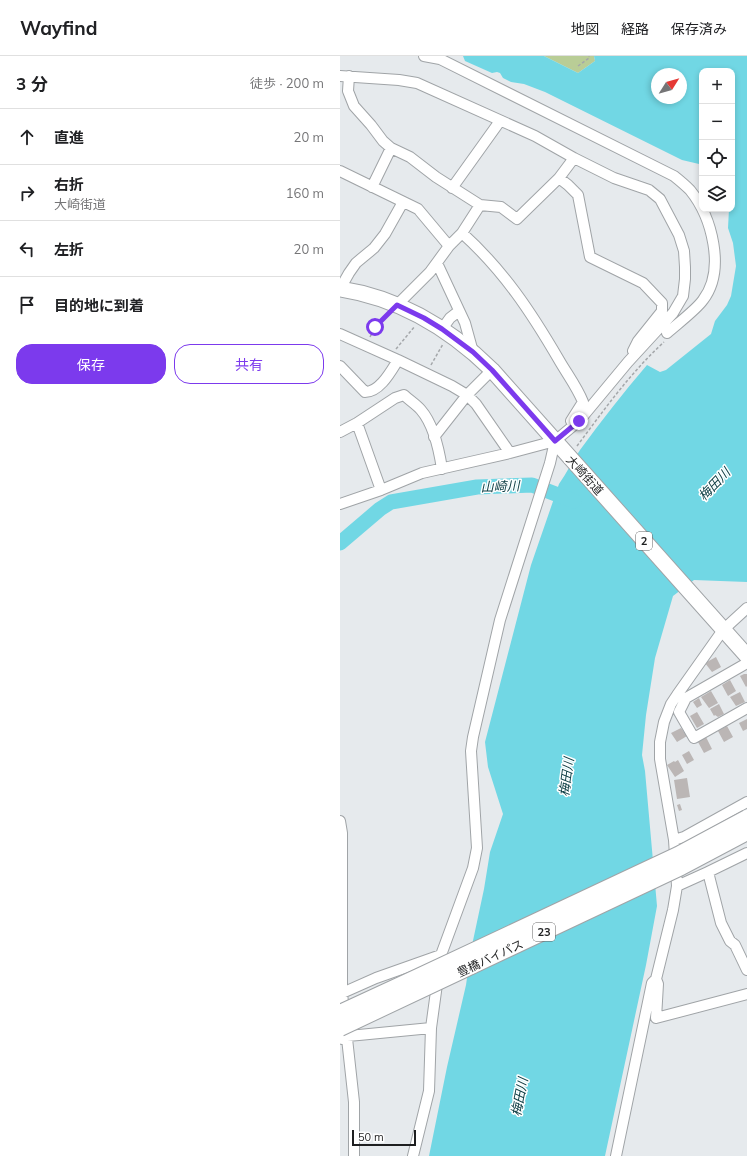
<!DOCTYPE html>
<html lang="ja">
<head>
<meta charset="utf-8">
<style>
  :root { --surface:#fff; --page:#f2f2f2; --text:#202124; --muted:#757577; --line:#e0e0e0; --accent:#7c3aed }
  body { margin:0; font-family:Mulish,"Noto Sans JP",sans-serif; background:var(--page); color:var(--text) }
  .controls { position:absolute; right:12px; top:12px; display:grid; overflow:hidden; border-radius:8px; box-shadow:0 2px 6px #0003 }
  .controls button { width:36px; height:36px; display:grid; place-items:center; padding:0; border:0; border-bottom:1px solid var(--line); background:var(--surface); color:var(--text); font:20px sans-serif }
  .compass { position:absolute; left:311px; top:12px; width:36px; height:36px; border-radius:50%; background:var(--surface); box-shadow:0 2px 6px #0003; rotate:53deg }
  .scale { position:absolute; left:12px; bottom:10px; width:64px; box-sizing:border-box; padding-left:4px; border:2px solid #1e1f20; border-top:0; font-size:11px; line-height:14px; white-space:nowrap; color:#1e1f20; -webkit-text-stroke:3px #fff; paint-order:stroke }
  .stop { position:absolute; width:12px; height:12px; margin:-9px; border:3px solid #7c3aed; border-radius:50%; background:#fff }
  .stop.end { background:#7c3aed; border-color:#fff; box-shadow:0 1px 4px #0008 }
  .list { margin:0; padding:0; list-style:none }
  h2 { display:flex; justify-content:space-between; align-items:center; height:52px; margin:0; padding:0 16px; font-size:17px }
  h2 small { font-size:13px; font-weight:400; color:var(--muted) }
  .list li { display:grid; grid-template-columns:26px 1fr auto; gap:12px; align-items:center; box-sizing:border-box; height:56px; padding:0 16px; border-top:1px solid var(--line) }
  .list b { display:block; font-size:15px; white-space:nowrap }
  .list p { margin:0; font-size:13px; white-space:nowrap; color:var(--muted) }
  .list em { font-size:13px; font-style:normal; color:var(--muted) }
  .actions { display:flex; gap:8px; padding:12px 16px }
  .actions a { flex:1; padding:9px 0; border:1px solid var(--accent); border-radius:16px; text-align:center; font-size:14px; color:var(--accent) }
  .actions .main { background:var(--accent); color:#fff }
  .icon { flex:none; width:22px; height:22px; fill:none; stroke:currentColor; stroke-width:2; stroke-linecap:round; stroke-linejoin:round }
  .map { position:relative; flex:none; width:407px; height:1100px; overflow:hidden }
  header { display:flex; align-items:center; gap:24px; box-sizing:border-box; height:56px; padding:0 20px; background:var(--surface); border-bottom:1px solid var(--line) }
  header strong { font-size:19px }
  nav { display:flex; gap:22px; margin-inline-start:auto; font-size:14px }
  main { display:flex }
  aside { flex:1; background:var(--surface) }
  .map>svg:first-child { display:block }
</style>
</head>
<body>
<header>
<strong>Wayfind</strong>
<nav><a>地図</a><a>経路</a><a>保存済み</a></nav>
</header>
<main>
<aside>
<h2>3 分<small>徒歩 · 200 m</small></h2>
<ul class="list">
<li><svg class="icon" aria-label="ahead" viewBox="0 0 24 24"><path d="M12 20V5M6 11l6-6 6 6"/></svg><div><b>直進</b></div><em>20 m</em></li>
<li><svg class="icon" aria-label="right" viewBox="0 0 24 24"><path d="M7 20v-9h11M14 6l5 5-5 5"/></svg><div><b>右折</b><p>大崎街道</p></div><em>160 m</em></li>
<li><svg class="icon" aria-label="left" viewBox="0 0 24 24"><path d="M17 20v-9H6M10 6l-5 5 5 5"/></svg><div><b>左折</b></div><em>20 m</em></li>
<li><svg class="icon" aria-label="arrive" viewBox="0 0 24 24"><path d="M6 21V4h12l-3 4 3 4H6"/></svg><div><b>目的地に到着</b></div></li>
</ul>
<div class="actions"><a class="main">保存</a><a>共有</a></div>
</aside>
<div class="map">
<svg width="407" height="1100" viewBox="0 0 407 1100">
  <rect width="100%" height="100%" fill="#e6eaed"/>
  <path fill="#b9cd96" d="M204 0H254L255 5 238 17Z"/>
  <path fill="#71d7e4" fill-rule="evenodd" d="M123 0H204L238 17 255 5 254 0H407V526L354 524 333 540 315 602 306 659 302 699 305 715 317 850 306 909 265 1100H89L107 1011 126 929 131 894 144 833 150 796 163 758 148 711 145 686 191 509 219 428C227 417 232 405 240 394 261 365 283 337 307 309L320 316 326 314 371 278 375 265 387 249 391 240 396 210 393 187 388 172 389 153H392V15H362V110L359 108 342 104 205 36 184 28 171 26 163 22 160 17 157 16 152 17 125 5ZM317 18H341V42H317Z"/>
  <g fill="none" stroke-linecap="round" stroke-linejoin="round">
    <path stroke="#71d7e4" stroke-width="15" d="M0 487 40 453 51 446 137 431 192 429 234 445"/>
  </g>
  <path fill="#bbb6b5" d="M376 601 381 611 372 616 365 607Z
    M404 618H407V630L406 631 400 620Z
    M390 624 396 635 388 640 382 629Z
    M371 635 378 647 369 652 361 641Z
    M400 636 405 646 396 650 390 641Z
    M359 642 362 649 357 652 353 646Z
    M379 648 384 658 378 661 375 659 374 660 370 653Z
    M357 656 364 668 357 672 350 660Z
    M407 663V673L403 675 399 667Z
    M387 670 393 681 384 686 378 675Z
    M341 672 347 680 337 686 331 677Z
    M366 681 372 693 364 697 358 686Z
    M349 695 354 704 347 708 342 699Z
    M338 704 344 715 335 721 327 709 334 705 335 706Z
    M347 722 350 741 337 743 334 724Z
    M340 748 342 754 339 755 337 749Z"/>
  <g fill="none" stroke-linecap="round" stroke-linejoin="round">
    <defs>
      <path id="minor" d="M84 0 100 3 334 120C339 124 345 129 350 134 372 161 386 214 363 244 356 254 337 268 327 277
        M0 20 59 24 77 27 195 80 234 102 274 122 309 134 320 143 339 179 344 195 345 211V223L343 240 333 257 288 306 239 365 215 385 170 397 82 417 41 434 0 448
        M9 20 8 35 14 50 31 69 43 85 51 92 70 101 96 121 140 149 161 151 177 163 219 122 234 102
        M0 115 78 153 109 190
        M219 122 228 129 238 139 250 201 303 227 322 247V255L298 285 293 295
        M32 131 51 92
        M112 132 160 65
        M122 177C164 215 191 256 219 304 227 318 237 331 243 346L231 365
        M97 207 125 267 133 296
        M0 233 9 217 16 207 34 192 45 178 63 146
        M57 249 90 216 109 190 122 177 140 149
        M102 273 110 262 119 255
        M0 278 58 304 112 330 127 339 136 348 170 397
        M0 310 25 336C40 336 51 315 58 304
        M17 367 41 434
        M0 376 17 367 55 342 64 339C69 344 76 348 81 354 94 369 99 393 102 413
        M94 381 127 339 152 314
        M407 552 383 574 337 639 331 648 324 666 320 686V703L334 784 337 830 333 854 316 923 318 928 316 962 407 938
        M407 607 346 642 339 656 354 682 407 652
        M0 765 2 777V937L14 1046V1100
        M334 784 344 781 407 746
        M407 797 368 816 381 867 390 885 395 889 407 914
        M337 830 368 816
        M0 938 36 922 101 899
        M2 983 7 980 19 979 91 972
        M73 1100 89 1035 91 972 101 899 133 812 137 792 131 695 133 681 160 564 210 407 215 385
        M276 1100 312 927 316 923"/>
      <path id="primary" d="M0 233C59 242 110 273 152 314L407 600"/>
    </defs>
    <use href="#minor" stroke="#a0a4a7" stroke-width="12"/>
    <use href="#primary" stroke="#a0a4a7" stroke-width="17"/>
    <path stroke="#a4a7aa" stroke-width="1.5" stroke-dasharray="3 2" stroke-linecap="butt" d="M238 10 249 2V0
      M30 281 35 271 48 258
      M56 293 75 270
      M91 309 103 288
      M237 390C264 354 290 317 324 286"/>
    <use href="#minor" stroke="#fff" stroke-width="10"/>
    <use href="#primary" stroke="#fff" stroke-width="15"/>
    <defs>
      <path id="trunk-bridge" d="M0 957 78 921 338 799 407 762
        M0 972 341 811 407 776"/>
    </defs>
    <use href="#trunk-bridge" stroke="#a0a4a7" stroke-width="18" stroke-linecap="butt"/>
    <use href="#trunk-bridge" stroke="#fff" stroke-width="16"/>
  </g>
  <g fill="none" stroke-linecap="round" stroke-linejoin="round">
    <path stroke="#7c3aed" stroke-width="5" d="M35 271 57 249 84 262 102 273 133 296 152 314 215 385 239 365"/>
  </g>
  <g text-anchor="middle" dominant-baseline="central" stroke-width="3" stroke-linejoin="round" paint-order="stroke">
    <g fill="#fff" stroke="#626263" stroke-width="1">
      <rect x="296" y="476" width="16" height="18" rx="3"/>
      <rect x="193" y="867" width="22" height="18" rx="3"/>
    </g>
    <g font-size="11" font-weight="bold" fill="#1e1f20">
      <text x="304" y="485">2</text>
      <text x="204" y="876">23</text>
    </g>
    <g font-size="12" fill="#1e1f20" stroke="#fff">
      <text transform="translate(245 419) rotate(48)">大崎街道</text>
      <text transform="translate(150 902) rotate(-25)">豊橋バイパス</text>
    </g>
    <g font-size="13" font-style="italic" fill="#114147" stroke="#fff">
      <text transform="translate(374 428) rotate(-46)">梅田川</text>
      <text transform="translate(160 430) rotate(-2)">山崎川</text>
      <text transform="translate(226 721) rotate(-82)">梅田川</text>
      <text transform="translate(179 1041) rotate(-79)">梅田川</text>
    </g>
  </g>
</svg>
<div class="controls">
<button>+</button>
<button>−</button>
<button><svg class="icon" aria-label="locate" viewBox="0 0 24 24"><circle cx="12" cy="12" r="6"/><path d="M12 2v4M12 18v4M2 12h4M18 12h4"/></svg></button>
<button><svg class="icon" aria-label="layers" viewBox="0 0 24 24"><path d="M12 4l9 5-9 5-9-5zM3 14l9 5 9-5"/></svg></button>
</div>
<svg class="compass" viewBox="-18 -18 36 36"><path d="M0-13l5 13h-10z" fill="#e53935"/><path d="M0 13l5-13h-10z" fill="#757577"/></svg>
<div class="scale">50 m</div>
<div class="stop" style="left:35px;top:271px"></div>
<div class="stop end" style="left:239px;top:365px"></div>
</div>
</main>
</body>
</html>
